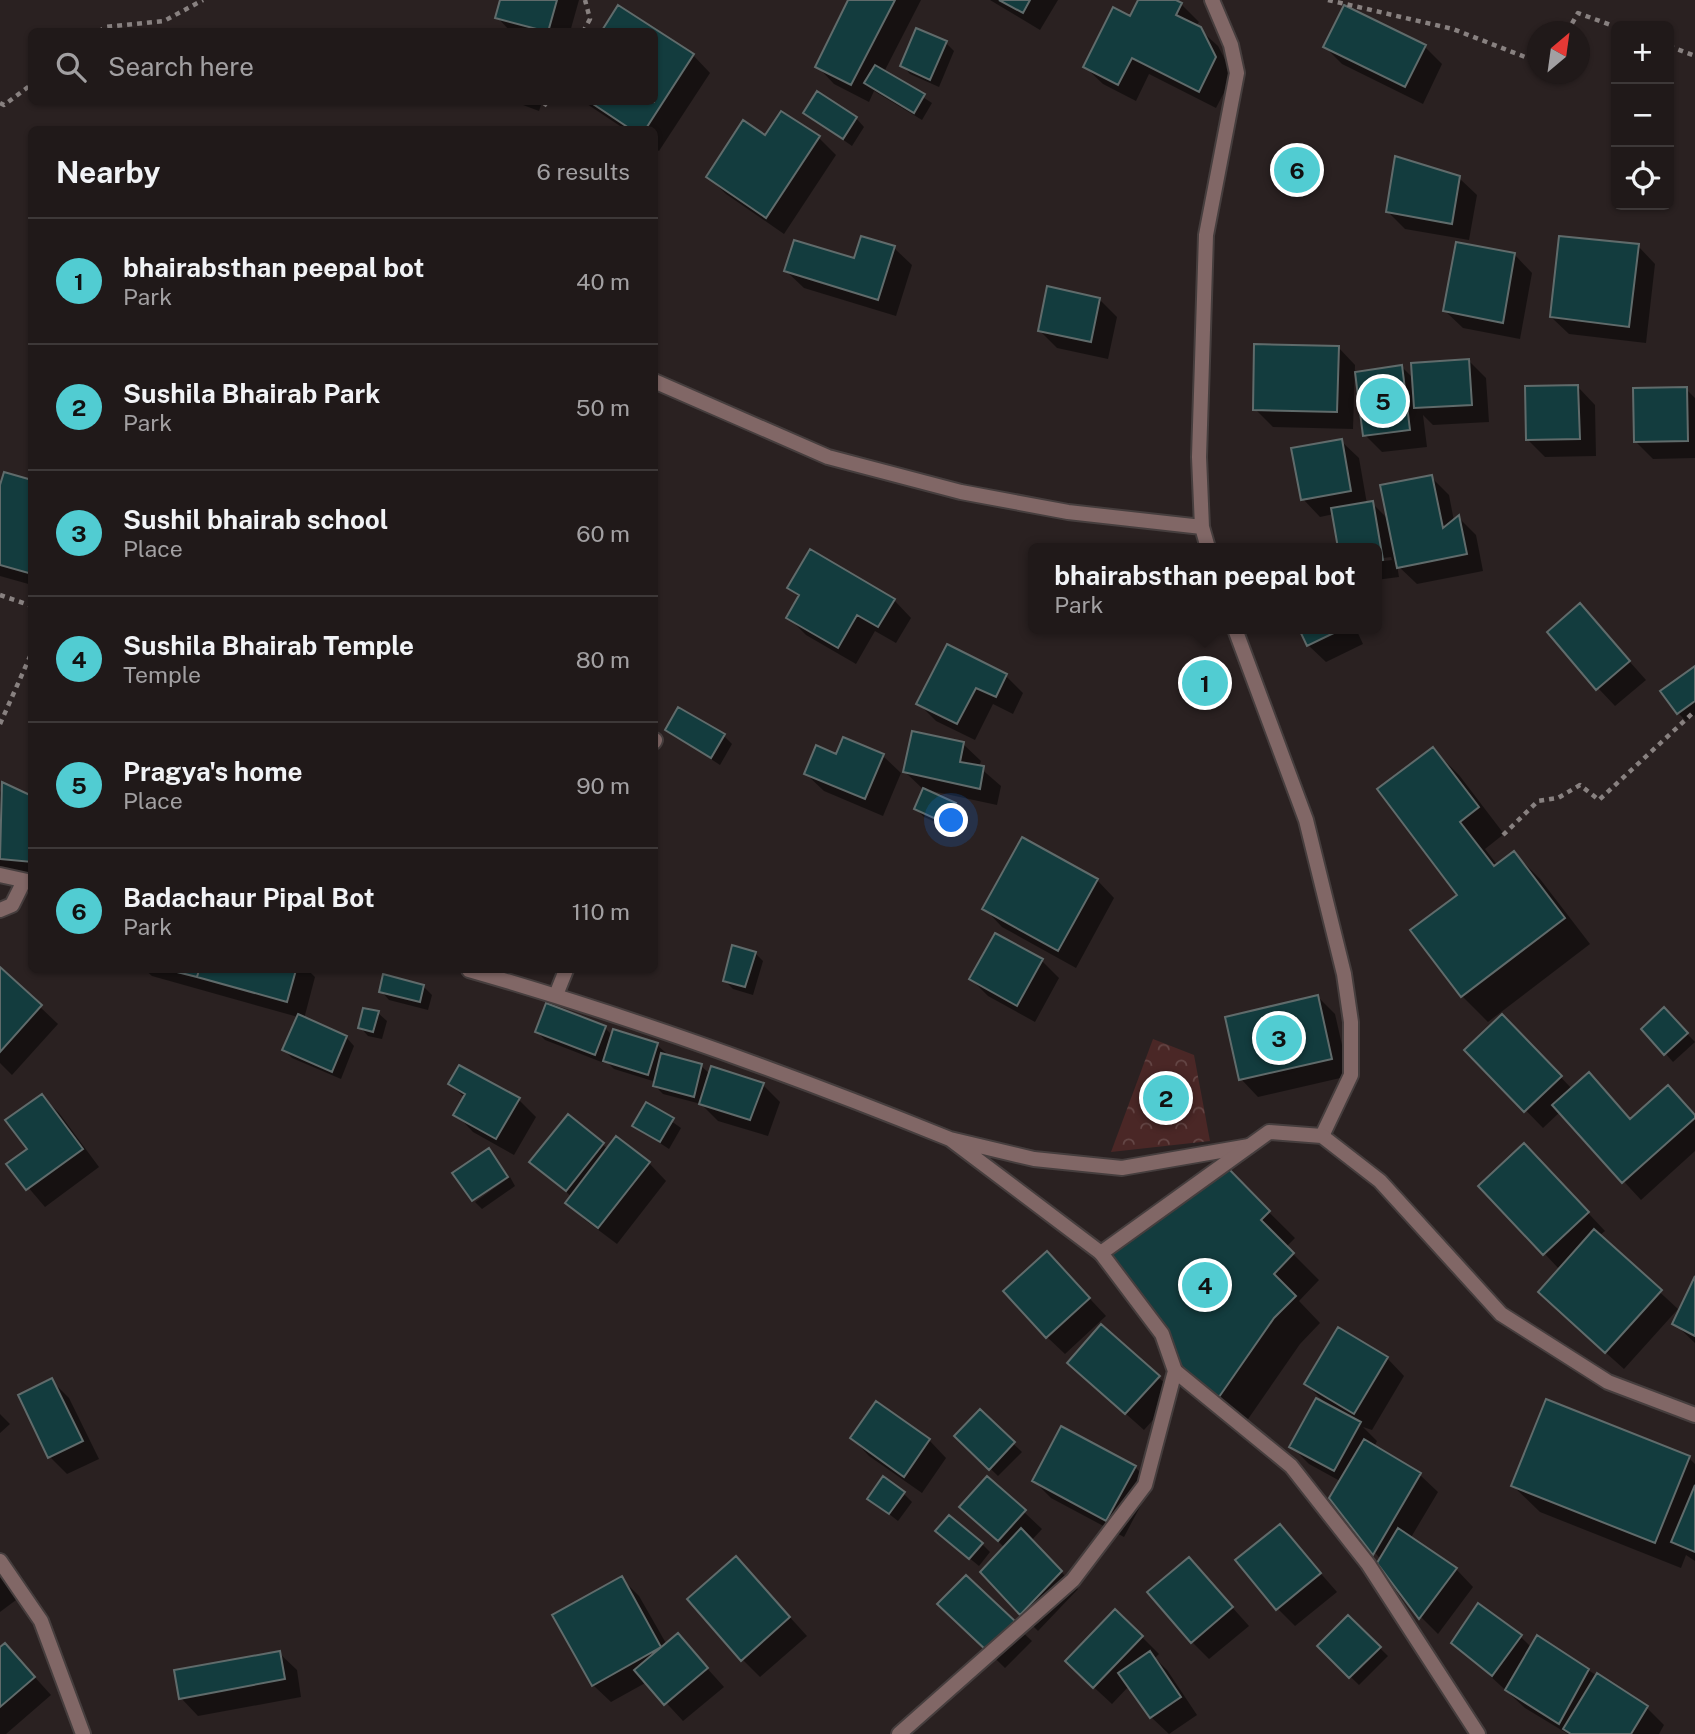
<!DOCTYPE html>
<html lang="en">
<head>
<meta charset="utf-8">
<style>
  :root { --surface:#201919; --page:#282222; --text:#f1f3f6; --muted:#a2a0a2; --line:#3d3838; --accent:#51ccd2 }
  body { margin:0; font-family:"Public Sans",sans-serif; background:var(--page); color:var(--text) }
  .controls { position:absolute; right:21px; top:21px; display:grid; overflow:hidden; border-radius:10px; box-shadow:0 2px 5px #0004 }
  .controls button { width:63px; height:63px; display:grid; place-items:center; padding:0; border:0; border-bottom:2px solid var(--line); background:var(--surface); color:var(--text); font:35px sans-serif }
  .compass { position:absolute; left:1527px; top:21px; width:63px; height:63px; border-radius:50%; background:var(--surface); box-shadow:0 2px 5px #0004; rotate:29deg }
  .you { position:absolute; left:952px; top:821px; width:24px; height:24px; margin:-18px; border:5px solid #fff; border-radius:50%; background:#1a73e8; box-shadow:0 0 0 10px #1a73e833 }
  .badge { display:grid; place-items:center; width:46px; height:46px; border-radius:50%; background:var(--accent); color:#111; font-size:23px; font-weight:700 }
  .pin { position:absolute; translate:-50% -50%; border:4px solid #fff; box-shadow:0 2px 7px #0006 }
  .popup { position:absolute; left:1028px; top:543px; width:354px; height:91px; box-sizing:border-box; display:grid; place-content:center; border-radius:10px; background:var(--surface); filter:drop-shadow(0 2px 5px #0005); font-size:23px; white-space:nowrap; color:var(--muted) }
  .popup b { font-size:26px; color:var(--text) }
  .popup::after { content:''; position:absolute; left:50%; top:100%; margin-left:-14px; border:14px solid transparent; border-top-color:var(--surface) }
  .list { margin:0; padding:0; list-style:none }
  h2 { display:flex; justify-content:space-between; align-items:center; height:91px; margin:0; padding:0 28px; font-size:30px }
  h2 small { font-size:23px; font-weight:400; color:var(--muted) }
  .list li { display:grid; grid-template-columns:46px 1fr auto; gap:21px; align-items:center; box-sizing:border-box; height:126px; padding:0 28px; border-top:2px solid var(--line) }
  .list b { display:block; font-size:26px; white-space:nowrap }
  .list p { margin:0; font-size:23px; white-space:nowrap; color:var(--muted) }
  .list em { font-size:23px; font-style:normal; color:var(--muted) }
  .icon { flex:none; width:38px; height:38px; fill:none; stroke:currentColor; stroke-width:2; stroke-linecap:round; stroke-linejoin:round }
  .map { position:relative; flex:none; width:1695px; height:1734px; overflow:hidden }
  .search { position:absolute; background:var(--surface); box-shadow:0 2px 5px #0004; left:28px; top:28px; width:630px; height:77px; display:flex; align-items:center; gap:18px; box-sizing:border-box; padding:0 24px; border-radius:10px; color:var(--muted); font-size:26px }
  .panel { position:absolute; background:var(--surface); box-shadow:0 2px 5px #0004; left:28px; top:126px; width:630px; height:847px; border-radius:10px }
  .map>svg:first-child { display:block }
</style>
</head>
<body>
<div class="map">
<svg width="1695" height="1734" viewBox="0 0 1695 1734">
  <defs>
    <pattern id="park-crowns" width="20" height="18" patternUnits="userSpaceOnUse" patternTransform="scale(1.75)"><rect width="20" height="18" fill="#4a2726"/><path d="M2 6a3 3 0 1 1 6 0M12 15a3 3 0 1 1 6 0" fill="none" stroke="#644645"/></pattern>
  </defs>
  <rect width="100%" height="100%" fill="#2a2121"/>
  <path fill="url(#park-crowns)" d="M1153 1039 1194 1055 1210 1141 1111 1152Z"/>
  <path fill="#0007" d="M502 0H579L570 32H511L497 17Z
    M850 0H921L884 72 932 103 922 120 874 91 869 102 834 84 817 66Z
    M990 0H1058L1040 30Z
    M1140 0H1172L1181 4 1199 22 1196 26 1218 46 1233 75 1216 108 1149 74 1136 101 1103 84 1085 67 1131 18Z
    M618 8 693 55 710 73 659 151 654 148V130H626L584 102H654V32Z
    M946 43 954 51 939 87 910 74 902 65Z
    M1325 47H1425L1442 64 1423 104 1342 64Z
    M515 102H542L539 111Z
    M805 113 856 118 864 127 852 146Z
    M766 137 819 138 836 155 784 234 726 194 708 177Z
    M1459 178 1477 195 1469 240 1405 229 1388 212Z
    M1638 246 1655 264 1646 343 1569 334 1551 317Z
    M894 248 912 265 896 316 804 288 786 271 855 261Z
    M1515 255 1532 273 1520 339 1463 328 1445 311Z
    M1099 299 1117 317 1108 359 1057 348 1040 331Z
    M1338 347 1355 365 1353 429 1273 427 1255 409Z
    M1469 361 1486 378 1489 422 1433 425 1423 415 1427 447 1382 452 1365 435 1402 367 1414 379Z
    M1578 387 1595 405 1596 456 1545 457 1528 440Z
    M1686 389 1695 398V458L1653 459 1635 441Z
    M1341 441 1359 458 1367 504 1372 503 1389 520 1431 477 1449 495 1454 521 1459 518 1476 535 1483 571 1417 584 1397 565 1399 577 1376 580V562L1392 560 1391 557 1376 559V548H1340L1334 514 1320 517 1303 499Z
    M32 482V585L0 576V491Z
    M789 587 894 600 911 618 896 643 875 631 856 664 806 635 788 617 800 598Z
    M1580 606 1646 680 1615 706 1598 688Z
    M1301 629H1356L1363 644 1326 662 1308 645Z
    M1695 668V715L1686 721 1678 713Z
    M1006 676 1023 693 1013 714 993 704 975 740 936 721 919 704Z
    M667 730 724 736 732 744 720 765Z
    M963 744 981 761 979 767 1001 786 997 805 927 790 955 805 963 813 955 831 924 817 916 809 924 790 905 772Z
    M1433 749 1459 775 1504 834 1485 849 1498 866 1514 853 1540 879 1590 944 1488 1022 1462 996 1460 895Z
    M837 756H883L901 773 883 816 824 791 806 774Z
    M3 785 32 798V877L0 873V793Z
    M1097 880 1114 898 1076 968 1002 927 985 909Z
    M755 953 763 961 753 995 733 989 725 981Z
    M1042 961 1059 978 1035 1022 988 996 971 979Z
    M0 969 58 1024 12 1075 0 1063Z
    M145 970H308L315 977 304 1019 346 1037 354 1046 341 1079 292 1058 284 1050 298 1017 152 976Z
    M423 986 432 995 428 1010 389 1000 381 991Z
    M1318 997 1335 1014 1349 1076 1258 1097 1241 1079Z
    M1664 1010 1695 1042 1673 1062 1665 1053Z
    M378 1013 387 1021 382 1039 368 1036 360 1027Z
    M605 1028 613 1036 657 1045 666 1053 665 1056 701 1066 710 1074 763 1085 780 1102 768 1136 718 1121 701 1104 663 1094 655 1086 656 1082 614 1069 605 1060 604 1063 545 1040 537 1032Z
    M1519 1033 1572 1089 1606 1091 1631 1120 1695 1115V1151L1641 1200 1560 1112 1543 1128 1467 1050Z
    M450 1084 519 1100 536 1117 514 1155 473 1132 456 1114 465 1098Z
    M42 1096 59 1113 99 1167 45 1207 9 1165 29 1149Z
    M647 1104 681 1128 669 1149 634 1126Z
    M568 1117 608 1149 649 1163 666 1181 617 1244 585 1220 567 1203 572 1197 532 1162Z
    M489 1150 508 1175 472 1199Z
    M1541 1163 1605 1231 1599 1236 1678 1309 1624 1369 1557 1309 1560 1270 1481 1186Z
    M1223 1167 1295 1238 1286 1247 1319 1280 1299 1301 1320 1323 1300 1344 1246 1422 1208 1400Z
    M510 1177 515 1186 482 1209 475 1202Z
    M1064 1271 1106 1316 1065 1354 1047 1337Z
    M1695 1280V1343L1674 1323Z
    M1387 1358 1404 1376 1372 1430 1363 1427 1377 1441 1374 1447 1420 1475 1438 1492 1410 1539 1456 1569 1473 1587 1438 1634 1421 1617 1379 1563 1381 1560 1331 1498 1340 1481 1309 1464 1291 1446 1326 1404 1306 1384Z
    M1069 1363 1158 1377 1176 1394 1144 1430Z
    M51 1380 69 1398 99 1459 67 1474 50 1457Z
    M980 1412 1022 1452 998 1476 957 1436Z
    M0 1414 10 1424 0 1433Z
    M852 1438 929 1440 946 1458 922 1493 869 1456Z
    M1689 1458 1695 1464V1561L1686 1555 1681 1568 1540 1512 1513 1486Z
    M1135 1467 1152 1484 1124 1537 1051 1498 1034 1481Z
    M988 1478 1042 1529 1031 1541 1078 1589 1038 1631 1021 1614 1005 1548 962 1507Z
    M904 1494 912 1502 898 1521 870 1499Z
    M1279 1526 1337 1592 1295 1626 1278 1609Z
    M946 1539 982 1544 990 1552 979 1566Z
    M736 1558 807 1636 760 1677 743 1660Z
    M1189 1559 1249 1626 1209 1659 1192 1642Z
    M0 1570 20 1597 0 1612Z
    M621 1578 639 1596 667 1645 678 1636 724 1687 683 1721 647 1682 611 1702 593 1685Z
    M1348 1617 1388 1656 1359 1685 1319 1646Z
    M957 1621 1014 1624 1032 1641 1005 1668Z
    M1142 1637 1159 1654 1155 1658 1167 1670 1197 1715 1169 1734 1151 1717 1129 1686 1112 1704 1085 1679Z
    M1521 1637 1532 1648 1588 1670 1646 1707 1664 1725 1659 1734H1568L1525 1708 1453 1642Z
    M0 1649 22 1663 51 1695 6 1734H0Z
    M279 1653 297 1670 301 1697 198 1716 181 1698Z"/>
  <path fill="#133c3e" stroke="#606b6b" stroke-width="2" d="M500 0H557L548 32 495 18Z
    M848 0H895L851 85 815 67Z
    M999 0H1030L1023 13Z
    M1138 0H1176L1182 3 1176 15 1201 27 1216 57 1199 92 1132 58 1118 85 1083 67 1113 7 1130 16Z
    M618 5 694 54 645 130H632L590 102H654V32H601Z
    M1344 5 1426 45 1405 87 1323 47Z
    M916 28 947 41 930 80 900 66Z
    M875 65 925 94 914 113 864 83Z
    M817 91 857 117 843 139 803 113Z
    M781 111 820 136 766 218 706 177 743 120 765 135Z
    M1395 156 1460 176 1452 224 1386 212Z
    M861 236 895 246 878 300 784 271 794 240 854 258Z
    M1559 236 1639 244 1629 327 1550 317Z
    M1456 242 1515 253 1503 323 1443 311Z
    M1047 286 1100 298 1091 342 1038 331Z
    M1254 344 1339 346 1337 412 1253 410Z
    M1469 359 1472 405 1414 408 1411 363Z
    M1402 365 1410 430 1363 436 1355 372Z
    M1578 385 1580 439 1526 440 1525 386Z
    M1687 387 1688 441 1634 442 1633 388Z
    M1342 439 1351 491 1301 500 1291 448Z
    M4 472 32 480V574L0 565V485Z
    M1432 475 1443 528 1459 515 1467 554 1397 568 1380 485Z
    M1373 501 1383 560 1376 561V548H1338L1331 508Z
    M810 549 895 599 878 627 857 615 838 648 786 618 799 595 787 588Z
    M1580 603 1630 661 1596 690 1547 632Z
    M1299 629H1342L1307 646Z
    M947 644 1007 674 996 697 976 688 957 724 916 704Z
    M1695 666V701L1677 714 1660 691Z
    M678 707 725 734 711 758 665 730Z
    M912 731 964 742 960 762 984 766 980 789 903 772Z
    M843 737 884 754 865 799 804 774 816 745 836 754Z
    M1433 747 1479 807 1460 822 1494 866 1514 851 1565 918 1461 997 1410 930 1457 895 1377 789Z
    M2 782 32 796V862L0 859Z
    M923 788 956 803 947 824 914 809Z
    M1022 837 1098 879 1058 951 982 909Z
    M995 933 1043 959 1017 1006 969 979Z
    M732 945 756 952 745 987 723 981Z
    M0 967 42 1005 0 1052Z
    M169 970H199L197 977Z
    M199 970H296L287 1002 197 977Z
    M383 974 424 985 420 1002 379 992Z
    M1318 995 1332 1059 1239 1080 1225 1017Z
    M546 1003 606 1026 595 1055 535 1032Z
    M1664 1007 1688 1033 1664 1055 1641 1029Z
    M363 1008 379 1011 373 1032 358 1028Z
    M298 1014 347 1036 332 1072 282 1050Z
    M1502 1014 1562 1076 1524 1112 1464 1050Z
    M613 1029 658 1043 648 1075 603 1061Z
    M661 1053 702 1064 694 1097 653 1086Z
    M459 1065 520 1098 496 1139 453 1115 465 1094 448 1084Z
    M711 1066 764 1083 750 1120 699 1104Z
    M1589 1072 1630 1119 1668 1085 1695 1115V1118L1622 1183 1552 1105Z
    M42 1094 83 1149 26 1190 6 1164 27 1149 5 1120Z
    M646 1102 674 1118 660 1142 632 1126Z
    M568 1114 604 1143 566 1191 529 1162Z
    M616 1136 650 1162 598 1228 565 1203Z
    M1524 1143 1589 1212 1543 1255 1478 1186Z
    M489 1148 508 1177 472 1201 452 1173Z
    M1224 1164 1270 1211 1261 1220 1294 1253 1274 1274 1296 1296 1274 1318 1219 1397 1180 1374 1162 1334 1101 1253Z
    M1594 1229 1662 1290 1605 1353 1538 1292Z
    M1047 1251 1090 1298 1046 1338 1003 1291Z
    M1695 1276V1336L1672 1324Z
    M1101 1324 1160 1376 1125 1414 1067 1363Z
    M1338 1327 1388 1357 1354 1414 1304 1384Z
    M52 1378 83 1441 48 1458 18 1395Z
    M1316 1398 1361 1422 1334 1471 1289 1447Z
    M1546 1399 1690 1456 1655 1543 1511 1486Z
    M876 1401 930 1439 904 1477 850 1438Z
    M980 1409 1015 1442 989 1470 954 1436Z
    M1061 1426 1136 1466 1106 1521 1032 1481Z
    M1364 1439 1421 1473 1373 1555 1329 1498Z
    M883 1476 905 1492 889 1514 867 1499Z
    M987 1476 1026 1510 998 1541 959 1507Z
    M1695 1485V1552L1671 1542Z
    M949 1515 983 1543 969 1559 935 1531Z
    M1280 1524 1321 1573 1276 1610 1235 1560Z
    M1021 1528 1062 1571 1020 1615 980 1572Z
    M1398 1528 1457 1568 1419 1619 1377 1563Z
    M736 1556 790 1617 741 1661 687 1599Z
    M1189 1557 1233 1607 1191 1643 1147 1592Z
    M966 1575 1016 1622 987 1651 937 1604Z
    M622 1576 661 1647 592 1686 552 1615Z
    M1478 1603 1522 1635 1492 1676 1451 1643Z
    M1115 1609 1143 1636 1093 1688 1065 1661Z
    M1348 1615 1381 1647 1349 1678 1317 1646Z
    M678 1633 708 1668 664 1705 634 1670Z
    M1537 1635 1589 1669 1559 1724 1505 1690Z
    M5 1643 35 1677 0 1707V1647Z
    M280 1651 285 1679 179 1699 174 1670Z
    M1150 1651 1181 1697 1150 1718 1118 1673Z
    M1597 1673 1648 1706 1631 1734H1571L1563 1729Z"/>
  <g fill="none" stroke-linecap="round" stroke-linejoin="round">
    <defs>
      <path id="service" d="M654 742 655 740
        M556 995 566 970"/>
      <path id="minor" d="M654 381 828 457 961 492 1068 512 1202 527
        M1208 548 1202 527 1199 457 1206 235 1237 73 1231 45 1212 0
        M1235 629 1306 820 1344 974 1351 1022V1075L1322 1136
        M0 875 32 882
        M0 910 12 905 24 881
        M469 970C633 1017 792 1075 950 1139
        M1101 1253 950 1139 1034 1159 1122 1168 1249 1146
        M1175 1371 1291 1466 1368 1564 1478 1734
        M0 1561 41 1621 83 1734"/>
      <path id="tertiary" d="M899 1734 1073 1580 1145 1485 1175 1371 1162 1334 1101 1253 1269 1132 1322 1136 1380 1181 1501 1314 1608 1382 1695 1415"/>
    </defs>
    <use href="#service" stroke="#463e3e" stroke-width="18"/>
    <use href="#minor" stroke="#463e3e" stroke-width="18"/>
    <use href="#tertiary" stroke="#463e3e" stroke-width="18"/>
    <path stroke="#888180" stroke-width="4.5" stroke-dasharray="5 5" stroke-linecap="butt" d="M1328 0 1453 29 1538 62
      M99 32 105 27 164 21 203 0
      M583 32 590 19 585 0
      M1567 32 1578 13 1616 27
      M1669 46 1695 56
      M0 103 4 105 32 84
      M544 106 547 102
      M0 595 32 606
      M0 724 32 652
      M1503 835 1538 801 1558 798 1580 785 1599 800 1695 711"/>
    <use href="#service" stroke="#816766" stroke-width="14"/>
    <use href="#minor" stroke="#816766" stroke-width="14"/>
    <use href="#tertiary" stroke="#816766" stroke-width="14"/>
  </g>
</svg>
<div class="controls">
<button>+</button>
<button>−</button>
<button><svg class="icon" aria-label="locate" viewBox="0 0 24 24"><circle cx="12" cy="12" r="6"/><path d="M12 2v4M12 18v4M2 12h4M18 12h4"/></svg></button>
</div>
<svg class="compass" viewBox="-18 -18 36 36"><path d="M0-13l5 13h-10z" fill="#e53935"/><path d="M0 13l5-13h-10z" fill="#a2a0a2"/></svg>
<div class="you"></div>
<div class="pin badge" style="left:1205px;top:683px">1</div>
<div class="popup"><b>bhairabsthan peepal bot</b>Park</div>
<div class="pin badge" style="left:1166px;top:1098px">2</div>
<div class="pin badge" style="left:1279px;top:1038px">3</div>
<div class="pin badge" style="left:1205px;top:1285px">4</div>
<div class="pin badge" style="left:1383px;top:401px">5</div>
<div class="pin badge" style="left:1297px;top:170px">6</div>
<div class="search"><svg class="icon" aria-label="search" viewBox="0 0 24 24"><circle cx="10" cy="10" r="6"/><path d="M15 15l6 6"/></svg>Search here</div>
<section class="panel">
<h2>Nearby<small>6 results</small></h2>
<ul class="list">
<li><span class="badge">1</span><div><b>bhairabsthan peepal bot</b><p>Park</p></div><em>40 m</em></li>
<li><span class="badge">2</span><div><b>Sushila Bhairab Park</b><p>Park</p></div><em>50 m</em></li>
<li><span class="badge">3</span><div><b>Sushil bhairab school</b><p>Place</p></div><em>60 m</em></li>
<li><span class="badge">4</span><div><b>Sushila Bhairab Temple</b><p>Temple</p></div><em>80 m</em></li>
<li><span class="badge">5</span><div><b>Pragya's home</b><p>Place</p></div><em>90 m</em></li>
<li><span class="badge">6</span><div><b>Badachaur Pipal Bot</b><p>Park</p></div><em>110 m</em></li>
</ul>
</section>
</div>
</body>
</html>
